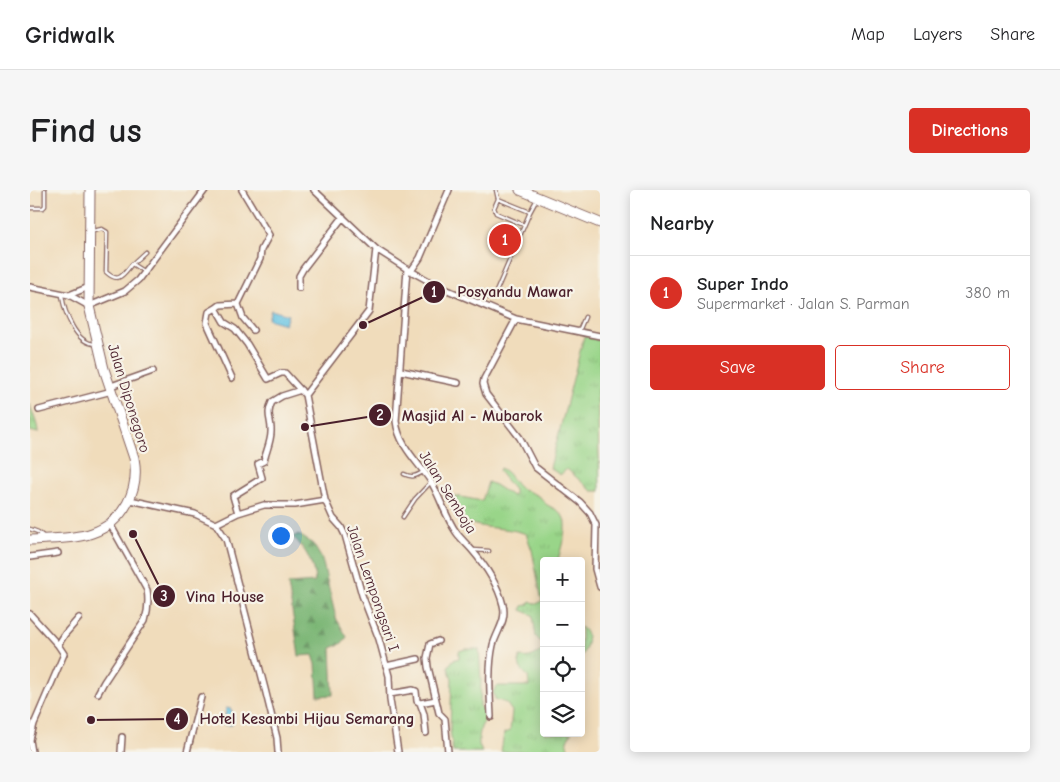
<!DOCTYPE html>
<html lang="en">
<head>
<meta charset="utf-8">
<style>
  :root { --surface:#fff; --page:#f6f6f6; --text:#202124; --muted:#757577; --line:#e0e0e0; --accent:#d93025 }
  body { margin:0; font-family:"Comic Neue",sans-serif; background:var(--page); color:var(--text) }
  .controls { position:absolute; right:15px; bottom:15px; display:grid; overflow:hidden; border-radius:5px; box-shadow:0 2px 12px #0003 }
  .controls button { width:45px; height:45px; display:grid; place-items:center; padding:0; border:0; border-bottom:1px solid var(--line); background:var(--surface); color:var(--text); font:25px sans-serif }
  .you { position:absolute; left:250px; top:345px; width:18px; height:18px; margin:-12px; border:4px solid #fff; border-radius:50%; background:#1a73e8; box-shadow:0 0 0 8px #1a73e833 }
  .badge { display:grid; place-items:center; width:32px; height:32px; border-radius:50%; background:var(--accent); color:#fff; font-size:16px; font-weight:700 }
  .pin { position:absolute; translate:-50% -50%; border:2px solid #fff; box-shadow:0 1px 5px #0006 }
  .list { margin:0; padding:0; list-style:none }
  h2 { display:flex; justify-content:space-between; align-items:center; height:65px; margin:0; padding:0 20px; font-size:21px }
  h2 small { font-size:16px; font-weight:400; color:var(--muted) }
  .list li { display:grid; grid-template-columns:32px 1fr auto; gap:15px; align-items:center; box-sizing:border-box; height:75px; padding:0 20px; border-top:1px solid var(--line) }
  .list b { display:block; font-size:19px; white-space:nowrap }
  .list p { margin:0; font-size:16px; white-space:nowrap; color:var(--muted) }
  .list em { font-size:16px; font-style:normal; color:var(--muted) }
  .actions { display:flex; gap:10px; padding:15px 20px }
  .actions a { flex:1; padding:11px 0; border:1px solid var(--accent); border-radius:5px; text-align:center; font-size:18px; color:var(--accent) }
  .actions .main { background:var(--accent); color:#fff }
  .icon { flex:none; width:28px; height:28px; fill:none; stroke:currentColor; stroke-width:2; stroke-linecap:round; stroke-linejoin:round }
  .map { position:relative; flex:none; width:570px; height:562px; overflow:hidden; border-radius:5px }
  header { display:flex; align-items:center; gap:30px; box-sizing:border-box; height:70px; padding:0 25px; background:var(--surface); border-bottom:1px solid var(--line) }
  header strong { font-size:24px }
  nav { display:flex; gap:28px; margin-inline-start:auto; font-size:18px }
  .intro { display:flex; align-items:center; justify-content:space-between; box-sizing:border-box; height:120px; padding:0 30px }
  h1 { margin:0; font-size:35px }
  .button { padding:12px 22px; border-radius:5px; background:var(--accent); color:#fff; font-size:18px; font-weight:700 }
  main { display:flex; gap:30px; padding:0 30px }
  aside { flex:1; background:var(--surface); border-radius:5px; box-shadow:0 2px 12px #0003 }
  .map>svg:first-child { display:block }
</style>
</head>
<body>
<header>
<strong>Gridwalk</strong>
<nav><a>Map</a><a>Layers</a><a>Share</a></nav>
</header>
<div class="intro"><h1>Find us</h1><a class="button">Directions</a></div>
<main>
<div class="map">
<svg width="570" height="562" viewBox="0 0 570 562">
  <defs>
    <pattern id="grass-tufts" width="24" height="20" patternUnits="userSpaceOnUse" patternTransform="scale(1.25)"><rect width="24" height="20" fill="#99d589"/><path d="M3 7l-1-3M5 7V3M7 7l1-3M15 17l-1-3M17 17v-4M19 17l1-3" fill="none" stroke="#85b676"/></pattern>
    <pattern id="forest-firs" width="22" height="20" patternUnits="userSpaceOnUse" patternTransform="scale(1.25)"><rect width="22" height="20" fill="#7ab675"/><path d="M5 1l3.5 6h-7zM16 11l3.5 6h-7z" fill="#669360"/></pattern>
    <pattern id="water-ripples" width="26" height="14" patternUnits="userSpaceOnUse" patternTransform="scale(1.25)"><rect width="26" height="14" fill="#64c3e3"/><path d="M2 4q2-2 4 0t4 0M15 11q2-2 4 0t4 0" fill="none" stroke="#58a7c3"/></pattern>
  </defs>
  <rect width="100%" height="100%" fill="#f7f3e8"/>
  <filter id="ink" filterUnits="userSpaceOnUse"><feTurbulence type="fractalNoise" baseFrequency=".02" numOctaves="2"/><feDisplacementMap in="SourceGraphic" scale="10" xChannelSelector="R" yChannelSelector="G"/><feConvolveMatrix kernelMatrix="1 2 1 2 8 2 1 2 1" color-interpolation-filters="sRGB"/></filter>
  <filter id="wash" filterUnits="userSpaceOnUse"><feTurbulence type="fractalNoise" baseFrequency=".0096" numOctaves="4" result="noise"/><feDisplacementMap in="SourceGraphic" scale="20" xChannelSelector="R" yChannelSelector="G"/><feGaussianBlur stdDeviation="1.12" result="paint"/><feColorMatrix in="noise" values="0 0 0 0 0 0 0 0 0 0 0 0 0 0 0 0 0 1.4 0 .05"/><feComposite in="paint" operator="in"/></filter>
  <g filter="url(#wash)">
    <rect width="100%" height="100%" fill="#f0dcbb"/>
    <path fill="url(#grass-tufts)" stroke="#727a5a" d="M554 146 570 151V199H567L570 301H562L537 279 530 285 520 278Z
      M0 214C2 224 8 233 8 243L0 241Z
      M470 278C480 282 482 291 489 297 496 302 505 303 511 308 514 311 513 312 516 314 521 318 528 319 532 325 540 335 530 359 528 371H514V455L506 447 503 425 491 420 493 416 498 415 500 411 507 414 512 411 502 360 496 344C471 333 422 346 419 306L420 305 452 311 458 292 465 295 482 306 484 304V300L469 281Z
      M551 437C562 445 557 457 551 467Z
      M514 458V543H542C535 550 536 554 540 562H471L474 543 480 541 482 521 476 513 465 509 463 502 467 496H499L498 486C492 481 487 476 490 467 500 469 507 465 514 458Z
      M436 459H449L451 491 450 516 456 524 455 530 451 537 449 547V555L452 562H423L420 539 422 489 418 477 423 470 429 468V461Z"/>
    <path fill="url(#forest-firs)" stroke="#626a50" d="M268 344 283 354 292 369 306 428 317 447 311 454 301 458 303 505 288 506 286 474 283 465 269 466 258 394 285 392C284 374 276 359 263 347Z"/>
    <path fill="url(#water-ripples)" stroke="#577187" d="M241 120 258 125 255 134 238 129Z
      M196 518 201 519 204 527 202 535H194Z"/>
  </g>
  <g filter="url(#ink)">
    <g fill="none" stroke-linecap="round" stroke-linejoin="round">
      <defs>
        <path id="service" d="M466 0 468 9 500 22 507 9
          M468 9 464 18 466 23 494 35
          M0 18H13L15 16V0
          M63 41 72 39 77 42 76 82C89 94 93 85 102 74L113 81
          M102 74 115 62
          M32 105C34 121 45 154 66 154
          M450 113 454 106 463 109 500 22
          M549 141 555 127
          M374 284C382 288 386 286 393 282
          M373 327 385 309 401 292
          M0 339 8 342 14 347
          M443 360 459 361"/>
        <path id="minor" d="M212 0 239 45 231 60 230 69 208 114 190 115 186 118 194 132 205 139 217 154 238 189 251 183H255L275 205
          M284 0 346 59 377 79 408 96 486 129 570 146
          M346 59 339 121 275 205 295 310 303 328 311 337 315 345 332 405 349 449 359 486 360 510 368 562
          M377 79 366 231C369 256 387 271 400 290 410 306 415 326 426 342 430 348 436 353 441 359 454 374 468 395 473 415 477 430 467 441 463 455 458 478 460 504 461 527
          M381 81 390 68 419 0
          M0 97 39 105 59 116 95 101 108 90 175 0
          M269 98V86L273 79 313 27
          M39 105 59 97
          M208 114 213 128 223 140
          M186 118 179 122 177 133 202 188
          M486 129 454 189 453 194 456 204 490 248 505 277 550 312 560 323 566 335 565 379 570 397
          M371 181 428 193
          M81 196 123 181
          M9 220 82 201
          M100 310 165 324 186 334 196 349 235 499 247 548 248 562
          M208 323 203 306 232 288 228 274 234 271C236 261 242 250 241 239 241 229 236 224 242 212L252 206 271 200
          M186 334 208 323 234 315H265L295 310
          M0 367 28 363
          M0 424 28 455 34 464 4 534 0 550
          M28 455 35 444 49 428
          M356 476 388 469
          M68 503 74 492 115 430C118 420 119 411 117 400L80 334
          M360 504 383 500 386 501 387 511 390 513 406 510 409 523 415 529 418 562
          M406 510 398 477 397 468 400 454 408 451
          M390 513 394 524 396 543
          M0 550 2 562
          M91 562 92 547
          M157 562 171 507"/>
        <path id="primary" d="M0 350C19 349 45 349 62 343 94 332 110 300 104 268L74 179 59 116 60 0"/>
        <path id="trunk" d="M490 0 570 33"/>
      </defs>
      <use href="#service" stroke="#84615d" stroke-width="5"/>
      <use href="#minor" stroke="#84615d" stroke-width="8"/>
      <use href="#primary" stroke="#84615d" stroke-width="11"/>
      <use href="#trunk" stroke="#84615d" stroke-width="11"/>
      <use href="#service" stroke="#fff" stroke-width="2.5"/>
      <use href="#minor" stroke="#fff" stroke-width="5"/>
      <use href="#primary" stroke="#fff" stroke-width="9"/>
      <use href="#trunk" stroke="#fff" stroke-width="9"/>
    </g>
  </g>
  <g text-anchor="middle" dominant-baseline="central" stroke-width="4.5" stroke-linejoin="round" paint-order="stroke">
    <g font-size="15" fill="#4a1f2b" stroke="#f7f3e8">
      <text transform="translate(99 208) rotate(73)">Jalan Diponegoro</text>
      <text transform="translate(418 302) rotate(58)">Jalan Semboja</text>
      <text transform="translate(343 398) rotate(71)">Jalan Lempongsari I</text>
    </g>
  </g>
  <path fill="none" stroke="#4a1f2b" stroke-width="2" d="M333 135L404 102M275 237L350 225M103 344L134 406M61 530L147 529"/>
  <g fill="#4a1f2b" stroke="#f7f3e8" stroke-width="2">
    <circle cx="333" cy="135" r="5"/>
    <circle cx="275" cy="237" r="5"/>
    <circle cx="103" cy="344" r="5"/>
    <circle cx="61" cy="530" r="5"/>
    <circle cx="404" cy="102" r="12"/>
    <circle cx="350" cy="225" r="12"/>
    <circle cx="134" cy="406" r="12"/>
    <circle cx="147" cy="529" r="12"/>
  </g>
  <g font-size="15" text-anchor="middle" font-weight="bold" fill="#fff">
    <text x="404" y="107">1</text>
    <text x="350" y="230">2</text>
    <text x="134" y="411">3</text>
    <text x="147" y="534">4</text>
  </g>
  <g font-size="16" text-anchor="middle" font-weight="bold" fill="#4a1f2b" stroke="#f7f3e8" stroke-width="4.5" stroke-linejoin="round" paint-order="stroke">
    <text x="485" y="107">Posyandu Mawar</text>
    <text x="442" y="231">Masjid Al - Mubarok</text>
    <text x="195" y="412">Vina House</text>
    <text x="277" y="534">Hotel Kesambi Hijau Semarang</text>
  </g>
</svg>
<div class="controls">
<button>+</button>
<button>−</button>
<button><svg class="icon" aria-label="locate" viewBox="0 0 24 24"><circle cx="12" cy="12" r="6"/><path d="M12 2v4M12 18v4M2 12h4M18 12h4"/></svg></button>
<button><svg class="icon" aria-label="layers" viewBox="0 0 24 24"><path d="M12 4l9 5-9 5-9-5zM3 14l9 5 9-5"/></svg></button>
</div>
<div class="you"></div>
<div class="pin badge" style="left:475px;top:50px">1</div>
</div>
<aside>
<h2>Nearby<small></small></h2>
<ul class="list">
<li><span class="badge">1</span><div><b>Super Indo</b><p>Supermarket · Jalan S. Parman</p></div><em>380 m</em></li>
</ul>
<div class="actions"><a class="main">Save</a><a>Share</a></div>
</aside>
</main>
</body>
</html>
